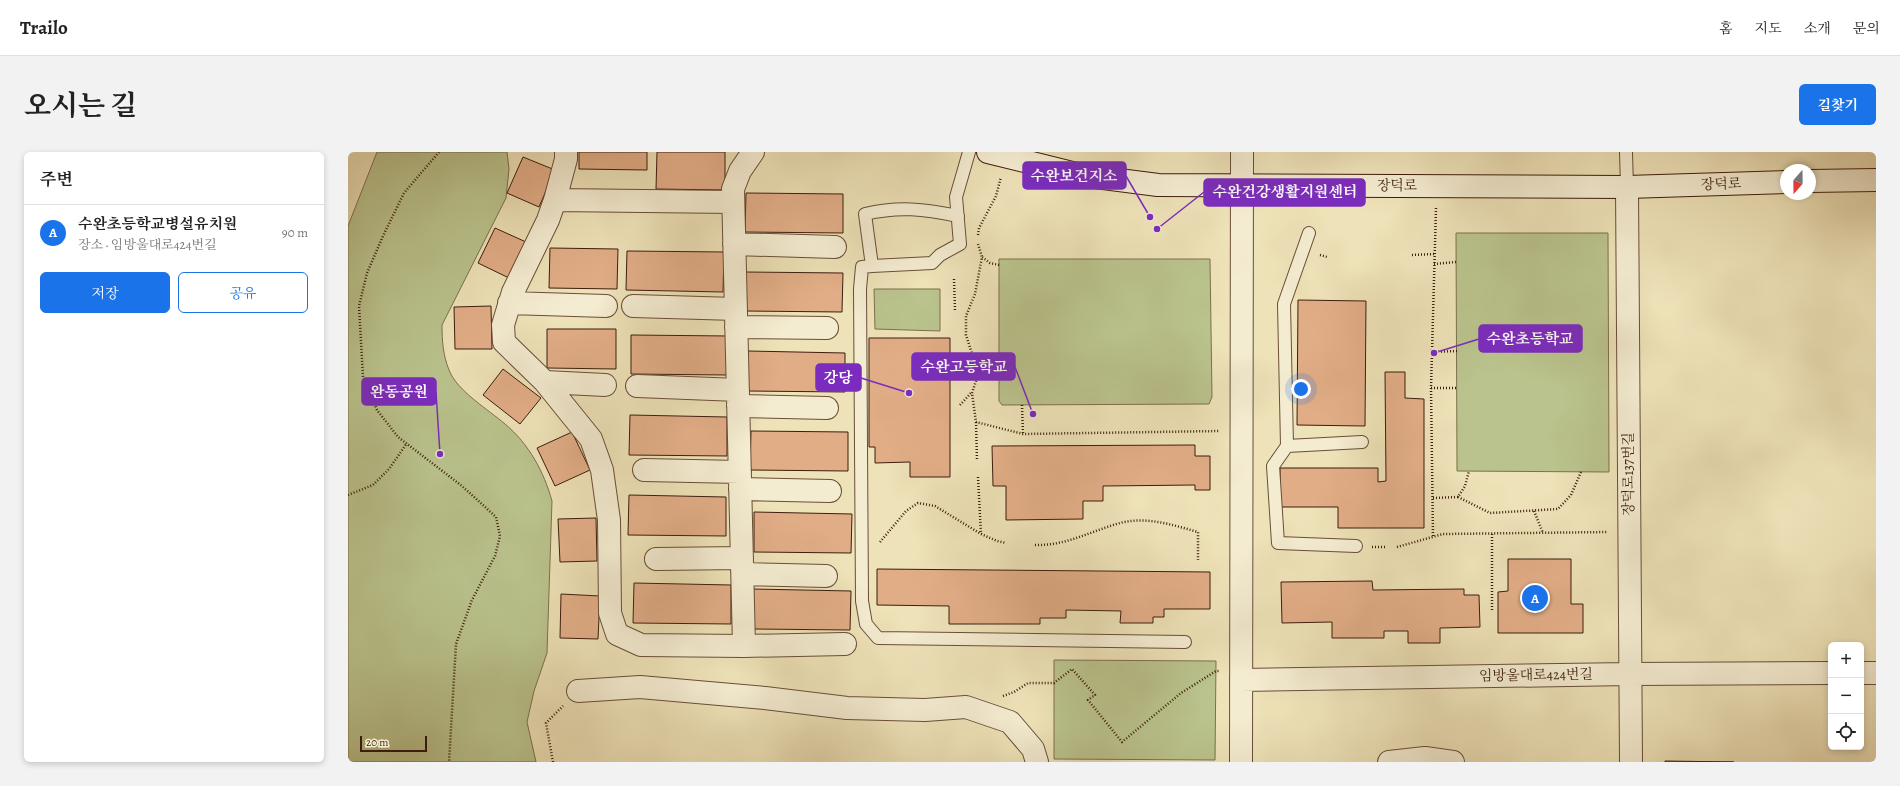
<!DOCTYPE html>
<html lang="ko">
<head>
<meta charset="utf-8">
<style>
  :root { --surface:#fff; --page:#f2f2f2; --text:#222; --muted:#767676; --line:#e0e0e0; --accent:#1a73e8 }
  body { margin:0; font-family:Alegreya,"Noto Serif KR",serif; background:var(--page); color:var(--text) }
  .controls { position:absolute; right:12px; bottom:12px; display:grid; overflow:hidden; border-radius:6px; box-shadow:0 2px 6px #0003 }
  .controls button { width:36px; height:36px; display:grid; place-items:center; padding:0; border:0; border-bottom:1px solid var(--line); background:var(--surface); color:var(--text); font:20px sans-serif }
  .compass { position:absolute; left:1432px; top:12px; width:36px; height:36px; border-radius:50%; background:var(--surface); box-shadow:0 2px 6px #0003; rotate:200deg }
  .scale { position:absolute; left:12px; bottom:10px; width:67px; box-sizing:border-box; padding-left:4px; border:2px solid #3d1d0c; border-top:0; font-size:11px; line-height:14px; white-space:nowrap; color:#3d1d0c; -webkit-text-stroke:3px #f4ecd1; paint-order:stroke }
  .you { position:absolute; left:953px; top:237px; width:14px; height:14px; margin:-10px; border:3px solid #fff; border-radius:50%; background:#1a73e8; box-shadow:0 0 0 6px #1a73e833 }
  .badge { display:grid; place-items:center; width:26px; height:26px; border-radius:50%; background:var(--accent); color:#fff; font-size:13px; font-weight:700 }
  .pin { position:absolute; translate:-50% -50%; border:2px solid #fff; box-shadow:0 1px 4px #0006 }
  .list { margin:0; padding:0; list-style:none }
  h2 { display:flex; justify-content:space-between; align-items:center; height:52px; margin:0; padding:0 16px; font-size:17px }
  h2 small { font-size:13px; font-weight:400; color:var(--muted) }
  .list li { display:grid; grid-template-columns:26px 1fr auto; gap:12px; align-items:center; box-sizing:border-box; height:56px; padding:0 16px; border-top:1px solid var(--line) }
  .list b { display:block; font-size:15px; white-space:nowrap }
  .list p { margin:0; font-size:13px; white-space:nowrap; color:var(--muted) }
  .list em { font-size:13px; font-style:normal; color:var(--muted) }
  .actions { display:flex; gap:8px; padding:12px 16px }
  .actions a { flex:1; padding:9px 0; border:1px solid var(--accent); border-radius:6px; text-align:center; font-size:14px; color:var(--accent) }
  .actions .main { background:var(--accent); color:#fff }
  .icon { flex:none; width:22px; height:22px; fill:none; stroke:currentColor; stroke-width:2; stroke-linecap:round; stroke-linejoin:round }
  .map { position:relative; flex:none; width:1528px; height:610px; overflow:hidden; border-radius:6px }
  header { display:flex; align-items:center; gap:24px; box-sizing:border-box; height:56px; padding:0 20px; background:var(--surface); border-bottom:1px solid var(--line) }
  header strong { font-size:19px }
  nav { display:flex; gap:22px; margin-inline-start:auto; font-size:14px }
  .intro { display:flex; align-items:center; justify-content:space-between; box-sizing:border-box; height:96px; padding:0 24px }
  h1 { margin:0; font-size:28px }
  .button { padding:10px 18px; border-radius:6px; background:var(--accent); color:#fff; font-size:14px; font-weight:700 }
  main { display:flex; gap:24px; padding:0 24px }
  aside { flex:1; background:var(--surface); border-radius:6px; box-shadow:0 2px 6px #0003 }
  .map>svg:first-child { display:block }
</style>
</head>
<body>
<header>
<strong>Trailo</strong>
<nav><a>홈</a><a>지도</a><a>소개</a><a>문의</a></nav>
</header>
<div class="intro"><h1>오시는 길</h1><a class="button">길찾기</a></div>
<main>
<aside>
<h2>주변<small></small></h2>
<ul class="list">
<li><span class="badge">A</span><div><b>수완초등학교병설유치원</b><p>장소 · 임방울대로424번길</p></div><em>90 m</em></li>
</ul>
<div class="actions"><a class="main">저장</a><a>공유</a></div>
</aside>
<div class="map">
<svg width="1528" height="610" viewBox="0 0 1528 610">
  <rect width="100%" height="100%" fill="#eee2b8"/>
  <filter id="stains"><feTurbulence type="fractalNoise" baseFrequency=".005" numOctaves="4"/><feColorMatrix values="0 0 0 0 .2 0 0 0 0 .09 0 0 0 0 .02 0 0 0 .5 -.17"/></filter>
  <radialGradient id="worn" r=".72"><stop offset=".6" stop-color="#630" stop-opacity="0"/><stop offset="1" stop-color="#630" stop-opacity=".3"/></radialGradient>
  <path fill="#bac38d" stroke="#7c704c" d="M29 0H159L161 17 158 46 94 173C94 189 95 203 101 218 109 239 141 258 157 272 181 292 196 320 204 349L199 501 186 539 179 570 188 610H0V74Z
    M1108 81H1260L1261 320 1109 319Z
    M651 107H862L864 245 861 252 654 253 651 249Z
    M526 137H592V179L527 177Z
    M706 508 868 509 867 608 706 607Z"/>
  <path fill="#e1ad87" stroke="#3d1d0c" d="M231 0H299V18L231 17Z
    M309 0H377V38L308 37Z
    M175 5 207 18 191 55 159 41Z
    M398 41 495 42V81L397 80Z
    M147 76 178 90 161 126 130 111Z
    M202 96 270 97 269 137 201 136Z
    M279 99 376 100 375 140 278 138Z
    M397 120 495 121 494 160 397 159Z
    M950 148 1018 149 1017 274 949 273Z
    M143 154 144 197H107L106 155Z
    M199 177H268V217L199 216Z
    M283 183 381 184 380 223 283 222Z
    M521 186H602V325H562V310L527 311V295H521Z
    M400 199 497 201V240L399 239Z
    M155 217 193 246 172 272 135 243Z
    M1037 220H1057V246L1076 247V376H990V355H932V316H1030V330L1038 329Z
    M282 263 379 265V304L281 303Z
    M403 279 500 280V319L402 318Z
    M224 280 242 318 207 334 189 296Z
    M847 293V304H862V338H847V333L755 334V349H735V367L658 368V334H645L644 294Z
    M281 343 378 345V384L280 383Z
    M406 360 504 362 503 401 406 400Z
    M248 366 249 409 212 410 210 367Z
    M1160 407H1223V452H1235V481H1150V440L1160 439Z
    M529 417 862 420V457H816V465H805V471H772L773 459 718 458V466H692V472H601V454L529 453Z
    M1024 429 1025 438 1116 437V443H1131L1132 475 1092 476V491H1060V479H1036V486H984V470L934 471 933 430Z
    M286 431 383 433V472L285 471Z
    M405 437 503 439 502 478 405 477Z
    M213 442 252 444 250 487 212 486Z
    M1317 609 1386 610H1317Z"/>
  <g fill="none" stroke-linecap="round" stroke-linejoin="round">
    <defs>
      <path id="lane" d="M1278 0 1279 35
        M610 64C576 57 551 54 517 62L524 114 584 111 592 103 612 92 608 45 621 0
        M961 81 936 152 939 294 925 314 930 391 1008 394
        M524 114 514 115 512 137 514 449 518 472 530 486 837 490
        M939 294 1014 290"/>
      <path id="street" d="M218 0V7L207 48 200 68 165 140 155 173 156 190 197 230 243 287 254 318 261 368 262 461 269 482 293 493 396 494
        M405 0 392 19 385 37 396 494 497 492
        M1279 35 1283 610
        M207 48 385 50
        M386 92 487 95
        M161 151 258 154
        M285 154 388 157
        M388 175 479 176
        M197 230 257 233
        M289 234 390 238
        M390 254 479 256
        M296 318 392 320
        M392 337 482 339
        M308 407 394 406
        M395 422 478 424
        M1513 521H1528
        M893 528 1281 522 1483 521
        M230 539 292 535 417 546 499 556 577 558 618 555 662 570 685 597 689 610
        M893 610 894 0
        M1041 610 1077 606 1105 610"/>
      <path id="secondary" d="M640 0 732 23 810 33 1279 35 1438 30
        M1462 29 1528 28"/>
    </defs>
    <use href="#lane" stroke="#694e37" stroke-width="14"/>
    <use href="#street" stroke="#694e37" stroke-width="24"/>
    <use href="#secondary" stroke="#3d1d0c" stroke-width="24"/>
    <path stroke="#3d1d0c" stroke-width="2.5" stroke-dasharray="1 2" stroke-linecap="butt" d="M91 0 56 41 35 84 19 121 11 154 15 225 29 258 50 285 114 334 148 365 152 384 147 404 124 448 108 492 101 610
      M630 83 631 76 648 44 653 25
      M630 92 634 105
      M972 103 979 105
      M1064 103 1086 102
      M1086 112 1108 110
      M651 113 642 111 634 105 627 142 618 164V183L627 211 629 226 624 241 628 270 675 282 872 279
      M606 127 607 158
      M1084 200 1109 199
      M1083 236H1109
      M612 253 623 241
      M674 253 675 282
      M628 270 629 309
      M630 325 633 382
      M0 343 25 333 41 317 59 291
      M1110 345 1142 361 1210 357 1223 343 1233 320
      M1085 346 1110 345 1117 334 1121 319
      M1186 359 1195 381
      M1085 384 1083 236 1088 56
      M532 390 558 359 570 351 587 354 633 382 649 389 658 391
      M687 393C718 394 743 379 772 371 798 364 825 373 850 380V408
      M1024 395H1037
      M1049 395 1095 382 1260 380
      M1144 458V381
      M655 544 666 540 680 531H706L724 517 747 543 740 548 774 590 833 541 868 519H871
      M205 610 198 571 215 554"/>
    <use href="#lane" stroke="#f4ecd1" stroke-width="12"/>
    <use href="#street" stroke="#f4ecd1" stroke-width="22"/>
    <use href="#secondary" stroke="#f4ecd1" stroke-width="22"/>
  </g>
  <g text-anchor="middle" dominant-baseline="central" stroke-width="4" stroke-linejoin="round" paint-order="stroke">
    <g font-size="14" fill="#3d1d0c" stroke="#f4ecd1">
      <text transform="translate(1373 32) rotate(-2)">장덕로</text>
      <text x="1049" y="33">장덕로</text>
      <text transform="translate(1280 322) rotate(-90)">장덕로137번길</text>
      <text transform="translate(1188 523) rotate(-1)">임방울대로424번길</text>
    </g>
  </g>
  <path fill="none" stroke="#7b2cbf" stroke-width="1.5" d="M802 65L778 24M809 77L856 40M1086 201L1131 187M685 262L667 215M561 241L513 226M92 302L88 240"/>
  <g fill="#7b2cbf" stroke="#f4ecd1" stroke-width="1.5">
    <circle cx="802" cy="65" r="4"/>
    <circle cx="809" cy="77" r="4"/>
    <circle cx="1086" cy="201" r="4"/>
    <circle cx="685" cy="262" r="4"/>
    <circle cx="561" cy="241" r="4"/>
    <circle cx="92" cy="302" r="4"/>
  </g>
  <g fill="#7b2cbf" stroke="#7b2cbf" stroke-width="1.5">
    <rect x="675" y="10" width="103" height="27" rx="4"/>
    <rect x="856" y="27" width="161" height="27" rx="4"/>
    <rect x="1131" y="173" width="103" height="27" rx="4"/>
    <rect x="564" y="201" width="103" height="27" rx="4"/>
    <rect x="468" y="212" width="45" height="27" rx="4"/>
    <rect x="14" y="226" width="74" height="27" rx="4"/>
  </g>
  <g font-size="15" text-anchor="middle" font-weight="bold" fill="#fff">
    <text x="726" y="29">수완보건지소</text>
    <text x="937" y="45">수완건강생활지원센터</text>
    <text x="1182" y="192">수완초등학교</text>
    <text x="616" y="220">수완고등학교</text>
    <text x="490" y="231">강당</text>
    <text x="51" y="245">완동공원</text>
  </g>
  <rect width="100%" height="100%" filter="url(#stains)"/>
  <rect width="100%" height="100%" fill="url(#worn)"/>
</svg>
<div class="controls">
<button>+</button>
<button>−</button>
<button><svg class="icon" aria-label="locate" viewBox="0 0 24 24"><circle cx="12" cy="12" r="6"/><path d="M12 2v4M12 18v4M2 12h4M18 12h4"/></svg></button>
</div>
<svg class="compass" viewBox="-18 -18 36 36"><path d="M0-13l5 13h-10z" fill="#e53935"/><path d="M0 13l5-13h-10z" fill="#767676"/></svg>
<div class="scale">20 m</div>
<div class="you"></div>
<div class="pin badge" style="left:1187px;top:446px">A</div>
</div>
</main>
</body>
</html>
